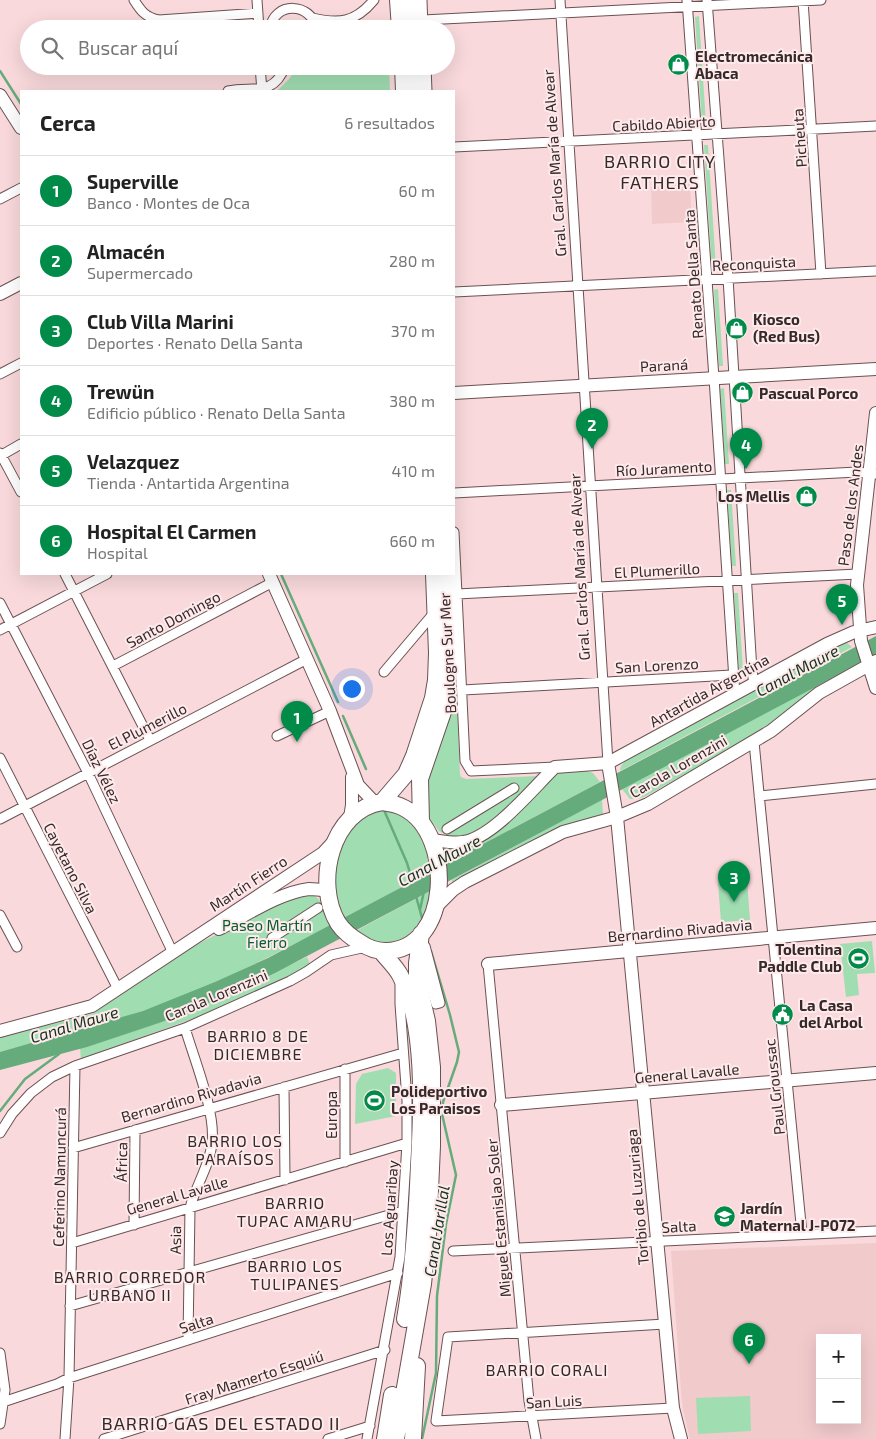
<!DOCTYPE html>
<html lang="es">
<head>
<meta charset="utf-8">
<style>
  :root { --surface:#fff; --page:#f2f2f2; --text:#222; --muted:#767676; --line:#e0e0e0; --accent:#008b49 }
  body { margin:0; font-family:"Exo 2",sans-serif; background:var(--page); color:var(--text) }
  .controls { position:absolute; right:15px; bottom:15px; display:grid; overflow:hidden; border-radius:0px; box-shadow:0 5px 20px #0002 }
  .controls button { width:45px; height:45px; display:grid; place-items:center; padding:0; border:0; border-bottom:1px solid var(--line); background:var(--surface); color:var(--text); font:25px sans-serif }
  .you { position:absolute; left:351px; top:688px; width:18px; height:18px; margin:-12px; border:4px solid #fff; border-radius:50%; background:#1a73e8; box-shadow:0 0 0 8px #1a73e833 }
  .badge { display:grid; place-items:center; width:32px; height:32px; border-radius:50%; background:var(--accent); color:#fff; font-size:16px; font-weight:700 }
  .pin { position:absolute; translate:-50% -41px; filter:drop-shadow(0 1px 2px #0008) }
  .pin::after { content:''; position:absolute; top:26px; width:18px; height:15px; background:inherit; clip-path:polygon(0 0,100% 0,50% 100%) }
  .list { margin:0; padding:0; list-style:none }
  h2 { display:flex; justify-content:space-between; align-items:center; height:65px; margin:0; padding:0 20px; font-size:21px }
  h2 small { font-size:16px; font-weight:400; color:var(--muted) }
  .list li { display:grid; grid-template-columns:32px 1fr auto; gap:15px; align-items:center; box-sizing:border-box; height:70px; padding:0 20px; border-top:1px solid var(--line) }
  .list b { display:block; font-size:19px; white-space:nowrap }
  .list p { margin:0; font-size:16px; white-space:nowrap; color:var(--muted) }
  .list em { font-size:16px; font-style:normal; color:var(--muted) }
  .icon { flex:none; width:28px; height:28px; fill:none; stroke:currentColor; stroke-width:2; stroke-linecap:round; stroke-linejoin:round }
  .map { position:relative; flex:none; width:876px; height:1439px; overflow:hidden }
  .search { position:absolute; background:var(--surface); box-shadow:0 5px 20px #0002; left:20px; top:20px; width:435px; height:55px; display:flex; align-items:center; gap:12px; box-sizing:border-box; padding:0 18px; border-radius:28px; color:var(--muted); font-size:19px }
  .panel { position:absolute; background:var(--surface); box-shadow:0 5px 20px #0002; left:20px; top:90px; width:435px; height:485px; border-radius:0px }
  .map>svg:first-child { display:block }
</style>
</head>
<body>
<div class="map">
<svg width="876" height="1439" viewBox="0 0 876 1439">
  <rect width="100%" height="100%" fill="#f9d9db"/>
  <path fill="#f1cacc" fill-rule="evenodd" d="M690 184 692 222 652 224 651 187Z
    M876 1243V1439H690L683 1410 681 1391 671 1251ZM820 1338H857V1420H820Z"/>
  <path fill="#a0ddb1" d="M699 16 706 124H702L695 17Z
    M298 66H389L390 91H277L289 79Z
    M704 145H708L716 268 712 269Z
    M718 289 723 366H719L714 290Z
    M724 388 729 464H725L720 389Z
    M727 490H731L736 566H732Z
    M734 593H738L743 671H739Z
    M847 643 852 647 620 771 621 766 627 759 760 685 840 644Z
    M821 683C770 730 706 762 646 796L638 799H630L622 789Z
    M456 686 460 774 461 777 466 779 539 776 487 826 463 838 449 837 439 831 429 818 424 791Z
    M587 771 593 773 600 782 446 864 444 848 462 847 555 773Z
    M602 799 603 814 453 884 452 882V880Z
    M387 810C415 817 429 845 430 872L344 918C332 888 332 857 351 830 359 818 373 811 387 810Z
    M747 881 750 920 721 922 718 883Z
    M430 891C425 914 416 938 390 943 386 944 382 945 379 944 370 941 362 936 354 932Z
    M310 894C324 898 325 914 330 926 269 957 208 989 143 1011 96 1027 48 1040 0 1052V1037L92 1014 190 948 282 901Z
    M872 941 875 973 857 974 859 995 846 997 840 944Z
    M307 957 310 964 285 979 200 1016 81 1059 80 1048 162 1022 199 1007Z
    M388 1068 396 1073V1116L355 1124 356 1084 362 1074Z
    M750 1396 751 1431 698 1434 696 1398Z"/>
  <path fill="#65ab7b" d="M876 636V655L275 973 233 993 162 1022 87 1047 0 1070V1052L143 1011 215 982 268 958Z"/>
  <g fill="none" stroke-linecap="round" stroke-linejoin="round">
    <path stroke="#65ab7b" stroke-width="2.5" d="M0 71 21 104
      M281 574 338 702
      M343 716 366 769
      M384 810 407 863 413 883
      M416 896 422 918
      M420 910 424 891
      M0 1111 25 1079 59 1054
      M422 1439 436 1373 437 1296 446 1224 456 1175 442 1114 443 1102 457 1062 459 1052 450 1015 431 951"/>
    <defs>
      <path id="street" d="M134 0C141 11 145 17 159 20L258 13
        M257 0 259 29
        M422 0 423 29
        M560 0 608 763
        M687 0 714 378 735 695
        M707 0 728 278 752 671 754 684
        M803 0 821 274
        M312 18C339 24 355 23 374 0
        M423 20 821 0
        M270 29C274 1 311 2 317 29
        M260 66 262 91
        M426 66 427 91
        M228 91C253 86 274 97 285 66
        M454 147 876 126
        M0 199 21 188
        M454 292 876 271
        M0 374 21 363
        M0 453 21 492
        M0 456 21 444
        M454 493 857 472 876 474
        M454 532 465 761 471 771 555 767
        M65 574 150 740
        M457 594 858 574
        M0 603 88 773 173 953
        M0 630 107 574
        M113 666 273 582
        M384 672 434 613
        M463 690 732 675
        M277 736 330 711
        M754 742 802 1234
        M0 758 118 989
        M759 796 876 784
        M0 819 307 659
        M447 829 514 788
        M0 915 17 947
        M272 938 318 908
        M421 947 425 946 440 1003 436 1004 423 961
        M488 964 529 1401 536 1439
        M185 1028C194 1059 216 1112 212 1143 210 1165 195 1187 190 1208L188 1340
        M284 1087 285 1180
        M0 1133 12 1114 31 1093 52 1077 75 1066 185 1028 290 981 306 972 331 955 366 947
        M73 1148 403 1053
        M345 1162V1069
        M134 1225 135 1130
        M72 1243 407 1143
        M453 1251 876 1231
        M70 1306 403 1211
        M665 1324 448 1337 436 1421 673 1408
        M0 1353 5 1390 0 1424
        M3 1402 57 1384 69 1378 398 1273
        M65 1439 69 1378 75 1066
        M104 1439 385 1350
        M328 1439 370 1426
        M367 1439 400 1257 407 1143V1100L400 1004V985"/>
      <path id="secondary" d="M0 95 21 128
        M0 294 21 283
        M454 393 876 369
        M876 413 857 585 861 641 876 688
        M269 574 330 711 358 785 375 803
        M608 763 617 817 673 1408 681 1439
        M350 818 352 805V777
        M432 840C442 841 453 844 463 842 493 838 533 788 555 767L608 763 827 644 854 632 876 627
        M435 908 453 890 465 882 563 832 617 817 648 804 771 731 819 693 876 661
        M219 929C247 915 278 893 309 889 315 889 322 890 329 891
        M488 964 876 928
        M0 1031 92 1006 323 853 335 840
        M501 1105 876 1073"/>
      <path id="highway" d="M398 0 400 29
        M413 0 415 29
        M403 66 404 91
        M417 66 419 91
        M382 802C390 803 397 804 404 808 455 834 451 950 386 951 377 951 368 948 361 943 352 938 344 932 338 923 314 883 331 810 382 802Z
        M382 802 406 774 414 756 433 698 436 680 437 653 434 574
        M421 822 420 779 445 706 448 689 450 649 446 574
        M381 951C387 959 395 966 400 975 426 1023 422 1109 419 1163 417 1215 414 1267 405 1319
        M385 1439 392 1395
        M396 1439 423 1284 428 1235 432 1146V1067L427 1021 417 978V963L421 934
        M413 1439 417 1366"/>
    </defs>
    <use href="#street" stroke="#6c5153" stroke-width="11"/>
    <use href="#secondary" stroke="#6c5153" stroke-width="14"/>
    <use href="#highway" stroke="#6c5153" stroke-width="18"/>
    <use href="#street" stroke="#fff" stroke-width="9"/>
    <use href="#secondary" stroke="#fff" stroke-width="12"/>
    <use href="#highway" stroke="#fff" stroke-width="16"/>
  </g>
  <defs>
    <symbol id="shop-disc" viewBox="-11 -11 22 22"><circle r="9.5" fill="#008b49" stroke="#feeaeb"/><path d="M-5-2.5h2.3a2.7 3.5 0 0 1 5.4 0H5L5.5 6h-11ZM-1.5-2.5h3a1.5 2.3 0 0 0-3 0Z" fill="#fff"/></symbol>
    <symbol id="stadium-disc" viewBox="-11 -11 22 22"><circle r="9.5" fill="#008b49" stroke="#feeaeb"/><path d="M0-5a6.5 5 0 1 0 0 10a6.5 5 0 1 0 0-10ZM-3.5-1.8h7v3.6h-7Z" fill="#fff"/></symbol>
    <symbol id="civic-disc" viewBox="-11 -11 22 22"><circle r="9.5" fill="#008b49" stroke="#feeaeb"/><path d="M-.6-6.5H3V-4.5H.6V-3L4-1V1h2V6H-6V1h2V-1L-.6-3ZM-1.2 2.5V6h2.4V2.5Z" fill="#fff"/></symbol>
    <symbol id="school-disc" viewBox="-11 -11 22 22"><circle r="9.5" fill="#008b49" stroke="#feeaeb"/><path d="M0-5L7-2L0 1L-7-2ZM-4 1L0 2.5L4 1V4Q0 6-4 4Z" fill="#fff"/></symbol>
  </defs>
  <g fill-rule="evenodd">
    <use href="#shop-disc" x="666" y="52" width="25" height="25"/>
    <use href="#shop-disc" x="724" y="316" width="25" height="25"/>
    <use href="#shop-disc" x="730" y="380" width="25" height="25"/>
    <use href="#shop-disc" x="794" y="484" width="25" height="25"/>
    <use href="#stadium-disc" x="846" y="946" width="25" height="25"/>
    <use href="#civic-disc" x="770" y="1002" width="25" height="25"/>
    <use href="#stadium-disc" x="362" y="1088" width="25" height="25"/>
    <use href="#school-disc" x="712" y="1204" width="25" height="25"/>
  </g>
  <g text-anchor="middle" dominant-baseline="central" stroke-width="4" stroke-linejoin="round" paint-order="stroke">
    <g font-size="15" font-weight="bold" fill="#36292a" stroke="#feeaeb" text-anchor="start">
      <text x="695" y="56">Electromecánica<tspan x="695" dy="17">Abaca</tspan></text>
      <text x="753" y="319">Kiosco<tspan x="753" dy="17">(Red Bus)</tspan></text>
      <text x="759" y="393">Pascual Porco</text>
      <text x="790" y="496" text-anchor="end">Los Mellis</text>
      <text x="842" y="949" text-anchor="end">Tolentina<tspan x="842" dy="17">Paddle Club</tspan></text>
      <text x="799" y="1005">La Casa<tspan x="799" dy="17">del Arbol</tspan></text>
      <text x="391" y="1091">Polideportivo<tspan x="391" dy="17">Los Paraisos</tspan></text>
      <text x="740" y="1208">Jardín<tspan x="740" dy="17">Maternal J-P072</tspan></text>
    </g>
    <g font-size="15" fill="#36292a" stroke="#feeaeb">
      <text transform="translate(664 123) rotate(-3)">Cabildo Abierto</text>
      <text transform="translate(799 138) rotate(-94)">Picheuta</text>
      <text transform="translate(554 163) rotate(-94)">Gral. Carlos María de Alvear</text>
      <text transform="translate(754 263) rotate(-3)">Reconquista</text>
      <text transform="translate(693 274) rotate(-94)">Renato Della Santa</text>
      <text transform="translate(664 365) rotate(-3)">Paraná</text>
      <text transform="translate(664 468) rotate(-3)">Río Juramento</text>
      <text transform="translate(850 505) rotate(-83)">Paso de los Andes</text>
      <text transform="translate(579 567) rotate(-93)">Gral. Carlos María de Alvear</text>
      <text transform="translate(657 570) rotate(-3)">El Plumerillo</text>
      <text transform="translate(173 619) rotate(-28)">Santo Domingo</text>
      <text transform="translate(447 653) rotate(-93)">Boulogne Sur Mer</text>
      <text transform="translate(657 665) rotate(-3)">San Lorenzo</text>
      <text transform="translate(709 690) rotate(-29)">Antartida Argentina</text>
      <text transform="translate(147 726) rotate(-27)">El Plumerillo</text>
      <text transform="translate(678 766) rotate(-30)">Carola Lorenzini</text>
      <text transform="translate(102 771) rotate(64)">Díaz Vélez</text>
      <text transform="translate(71 868) rotate(63)">Cayetano Silva</text>
      <text transform="translate(248 883) rotate(-33)">Martín Fierro</text>
      <text transform="translate(680 930) rotate(-5)">Bernardino Rivadavia</text>
      <text transform="translate(216 995) rotate(-23)">Carola Lorenzini</text>
      <text transform="translate(687 1073) rotate(-5)">General Lavalle</text>
      <text transform="translate(774 1087) rotate(-96)">Paul Groussac</text>
      <text transform="translate(191 1097) rotate(-16)">Bernardino Rivadavia</text>
      <text transform="translate(331 1115) rotate(-90)">Europa</text>
      <text transform="translate(121 1162) rotate(-89)">África</text>
      <text transform="translate(59 1177) rotate(-89)">Ceferino Namuncurá</text>
      <text transform="translate(177 1195) rotate(-16)">General Lavalle</text>
      <text transform="translate(637 1197) rotate(-95)">Toribio de Luzuriaga</text>
      <text transform="translate(389 1208) rotate(-86)">Los Aguaribay</text>
      <text transform="translate(498 1218) rotate(-95)">Miguel Estanislao Soler</text>
      <text transform="translate(679 1226) rotate(-3)">Salta</text>
      <text transform="translate(175 1240) rotate(-89)">Asia</text>
      <text transform="translate(196 1323) rotate(-18)">Salta</text>
      <text transform="translate(254 1377) rotate(-18)">Fray Mamerto Esquiú</text>
      <text transform="translate(554 1401) rotate(-3)">San Luis</text>
    </g>
    <g font-size="15" fill="#065d30" stroke="#feeaeb">
      <text x="267" y="925">Paseo Martín<tspan x="267" dy="17">Fierro</tspan></text>
    </g>
    <g font-size="16" font-style="italic" fill="#13321d" stroke="#feeaeb">
      <text transform="translate(797 670) rotate(-28)">Canal Maure</text>
      <text transform="translate(439 860) rotate(-28)">Canal Maure</text>
      <text transform="translate(74 1024) rotate(-17)">Canal Maure</text>
      <text transform="translate(436 1231) rotate(-81)">Canal Jarillal</text>
    </g>
    <g font-size="16" letter-spacing="1" fill="#36292a" stroke="#feeaeb">
      <text x="258" y="1035">BARRIO 8 DE<tspan x="258" dy="18">DICIEMBRE</tspan></text>
      <text x="235" y="1140">BARRIO LOS<tspan x="235" dy="18">PARAÍSOS</tspan></text>
      <text x="295" y="1202">BARRIO<tspan x="295" dy="18">TUPAC AMARU</tspan></text>
      <text x="295" y="1265">BARRIO LOS<tspan x="295" dy="18">TULIPANES</tspan></text>
      <text x="130" y="1276">BARRIO CORREDOR<tspan x="130" dy="18">URBANO II</tspan></text>
      <text x="547" y="1369">BARRIO CORALI</text>
    </g>
    <g font-size="18" letter-spacing="1" fill="#36292a" stroke="#feeaeb">
      <text x="660" y="161">BARRIO CITY<tspan x="660" dy="21">FATHERS</tspan></text>
      <text x="221" y="1423">BARRIO GAS DEL ESTADO II</text>
    </g>
  </g>
</svg>
<div class="controls">
<button>+</button>
<button>−</button>
</div>
<div class="you"></div>
<div class="pin badge" style="left:297px;top:742px">1</div>
<div class="pin badge" style="left:592px;top:449px">2</div>
<div class="pin badge" style="left:734px;top:902px">3</div>
<div class="pin badge" style="left:746px;top:469px">4</div>
<div class="pin badge" style="left:842px;top:625px">5</div>
<div class="pin badge" style="left:749px;top:1364px">6</div>
<div class="search"><svg class="icon" aria-label="search" viewBox="0 0 24 24"><circle cx="10" cy="10" r="6"/><path d="M15 15l6 6"/></svg>Buscar aquí</div>
<section class="panel">
<h2>Cerca<small>6 resultados</small></h2>
<ul class="list">
<li><span class="badge">1</span><div><b>Superville</b><p>Banco · Montes de Oca</p></div><em>60 m</em></li>
<li><span class="badge">2</span><div><b>Almacén</b><p>Supermercado</p></div><em>280 m</em></li>
<li><span class="badge">3</span><div><b>Club Villa Marini</b><p>Deportes · Renato Della Santa</p></div><em>370 m</em></li>
<li><span class="badge">4</span><div><b>Trewün</b><p>Edificio público · Renato Della Santa</p></div><em>380 m</em></li>
<li><span class="badge">5</span><div><b>Velazquez</b><p>Tienda · Antartida Argentina</p></div><em>410 m</em></li>
<li><span class="badge">6</span><div><b>Hospital El Carmen</b><p>Hospital</p></div><em>660 m</em></li>
</ul>
</section>
</div>
</body>
</html>
